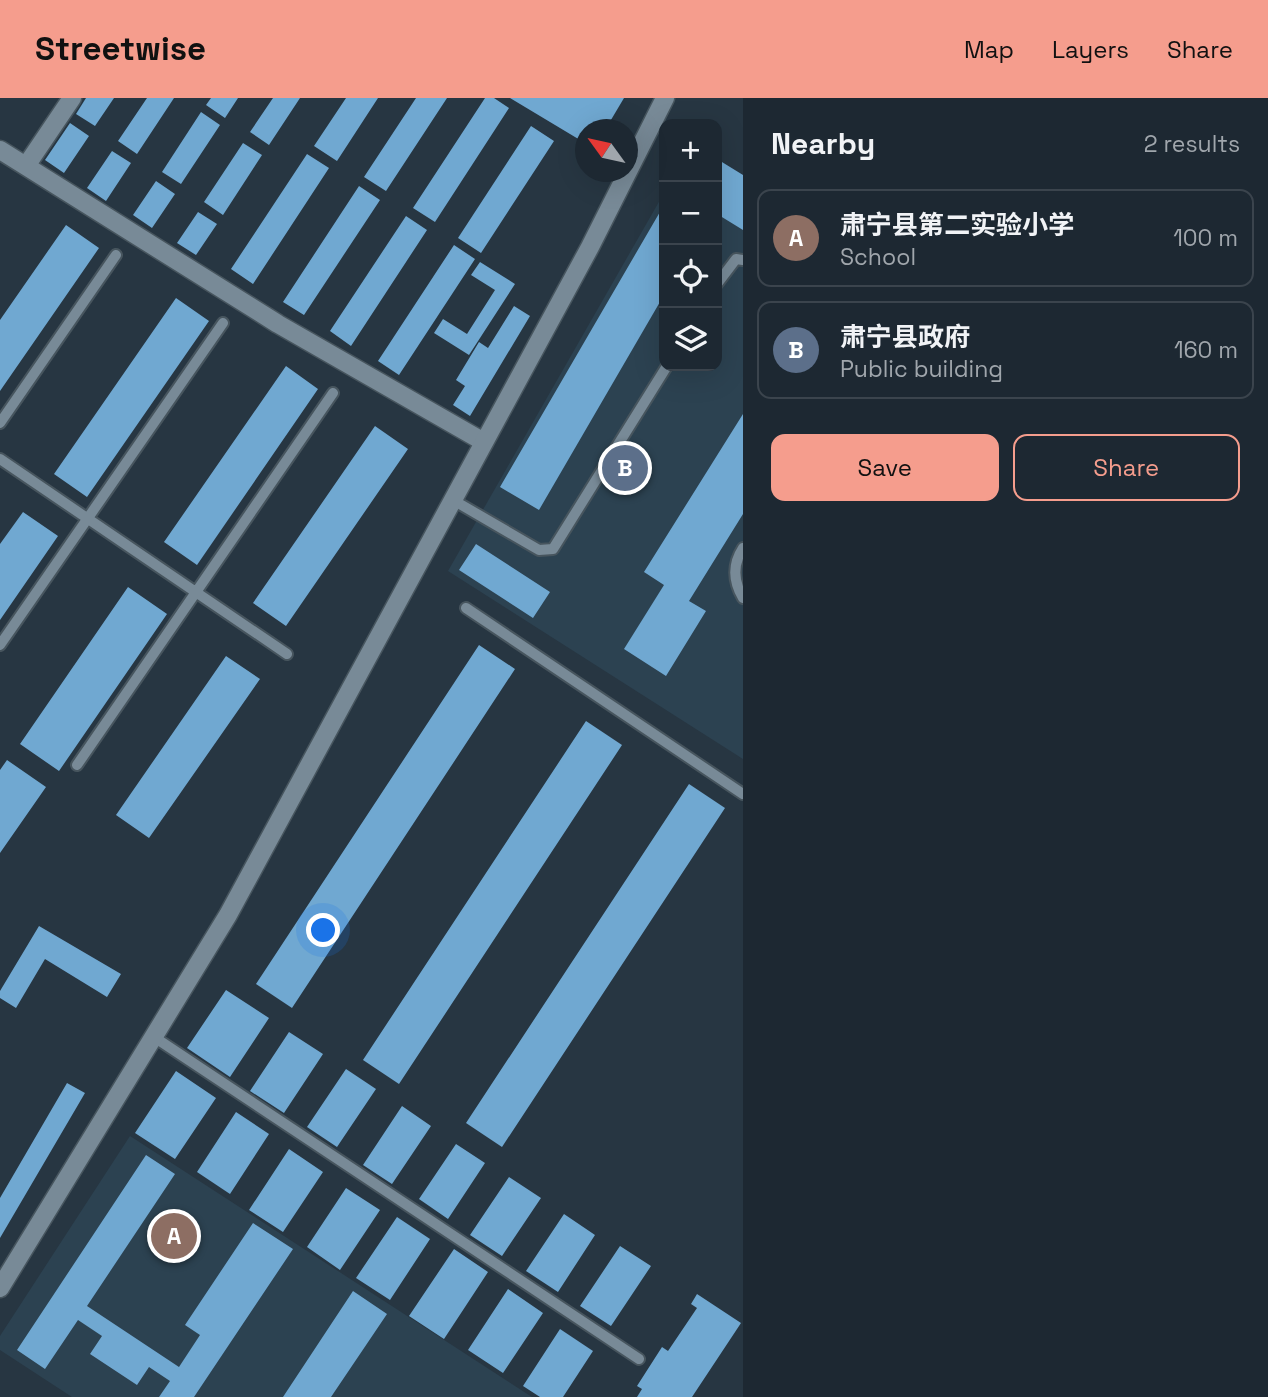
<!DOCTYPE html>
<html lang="en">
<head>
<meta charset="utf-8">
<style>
  :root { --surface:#1d2832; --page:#2a343e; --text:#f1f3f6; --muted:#a0a6ac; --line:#3b444d; --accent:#f59d8d }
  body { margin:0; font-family:"Space Grotesk","Noto Sans SC",sans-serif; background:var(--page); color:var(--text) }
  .controls { position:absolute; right:21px; top:21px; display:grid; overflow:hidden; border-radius:14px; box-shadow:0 7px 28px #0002 }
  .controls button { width:63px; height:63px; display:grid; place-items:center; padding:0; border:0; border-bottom:2px solid var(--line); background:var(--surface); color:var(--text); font:35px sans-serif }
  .compass { position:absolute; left:575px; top:21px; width:63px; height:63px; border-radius:50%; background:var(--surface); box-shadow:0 7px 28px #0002; rotate:303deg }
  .you { position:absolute; left:324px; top:833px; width:24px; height:24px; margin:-18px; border:5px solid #fff; border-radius:50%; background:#1a73e8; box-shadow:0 0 0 10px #1a73e833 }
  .badge { display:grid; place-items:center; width:46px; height:46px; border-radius:50%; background:var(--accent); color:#fff; font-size:23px; font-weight:700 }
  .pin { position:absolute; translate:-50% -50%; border:4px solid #fff; box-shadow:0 2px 7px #0006 }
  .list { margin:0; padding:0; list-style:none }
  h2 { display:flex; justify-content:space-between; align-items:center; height:91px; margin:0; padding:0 28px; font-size:30px }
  h2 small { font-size:23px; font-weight:400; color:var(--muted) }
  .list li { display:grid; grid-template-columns:46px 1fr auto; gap:21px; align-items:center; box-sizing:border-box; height:98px; margin:0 14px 14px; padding:0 14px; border:2px solid var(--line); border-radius:14px }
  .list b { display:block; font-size:26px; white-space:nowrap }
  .list p { margin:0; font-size:23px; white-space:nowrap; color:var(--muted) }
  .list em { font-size:23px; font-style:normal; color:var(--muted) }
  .actions { display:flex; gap:14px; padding:21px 28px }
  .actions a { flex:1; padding:16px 0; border:2px solid var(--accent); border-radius:14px; text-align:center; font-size:24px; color:var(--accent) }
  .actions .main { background:var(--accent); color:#111 }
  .icon { flex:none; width:38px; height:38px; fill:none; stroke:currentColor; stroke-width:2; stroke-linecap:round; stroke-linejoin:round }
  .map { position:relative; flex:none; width:743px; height:1299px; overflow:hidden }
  header { display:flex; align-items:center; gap:42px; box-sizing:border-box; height:98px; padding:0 35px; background:var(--accent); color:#111 }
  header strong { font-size:33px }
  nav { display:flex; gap:38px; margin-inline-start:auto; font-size:24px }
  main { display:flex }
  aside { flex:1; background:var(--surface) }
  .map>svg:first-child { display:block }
</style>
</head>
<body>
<header>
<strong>Streetwise</strong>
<nav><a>Map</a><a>Layers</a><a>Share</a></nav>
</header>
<main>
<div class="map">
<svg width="743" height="1299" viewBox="0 0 743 1299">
  <rect width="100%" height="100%" fill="#273642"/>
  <path fill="#2c4251" d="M717 61 743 77V661L448 473 664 95V268H717Z
    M130 1038 532 1299H72L0 1252V1238Z"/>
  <path fill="#70a8d1" d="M86 0H114L95 28 76 16Z
    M147 0H174L137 56 118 43Z
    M211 0H238L225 20 206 7Z
    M273 0H300L269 47 250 34Z
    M346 0H378L337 63 314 48Z
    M416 0H447L386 93 364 79Z
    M485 0H494L509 10 435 124 413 110Z
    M510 0H624L605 32H585V45Z
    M201 14 220 27 181 86 162 74Z
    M70 25 89 38 64 75 45 62Z
    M531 28 554 43 481 155 458 140Z
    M243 45 262 57 223 117 204 104Z
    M112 53 131 65 106 103 87 90Z
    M307 56 329 70 253 186 231 171Z
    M717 61 743 77V132L717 116Z
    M156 83 175 96 152 130 133 117Z
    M359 88 380 102 304 217 283 204Z
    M664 107V197L539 412 500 389Z
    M198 114 217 126 196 157 177 145Z
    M406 118 427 132 351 248 330 233Z
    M66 127 99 150 0 293V222Z
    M454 147 475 161 399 277 378 263Z
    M480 164 515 186 469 257 434 235 443 221 467 236 495 192 471 177Z
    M176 200 209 223 87 399 54 376Z
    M514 208 530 218 470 318 453 307 465 288 456 282 479 244 488 250Z
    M286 268 318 291 197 467 164 444Z
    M743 316V416L689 503 706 513 666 578 624 551 664 487 644 474Z
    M375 328 408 351 286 528 253 505Z
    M23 414 58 438 0 522V446Z
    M476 446 550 494 533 520 459 472Z
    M128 489 167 516 59 673 20 646Z
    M479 547 515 571 292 910 256 886Z
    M226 558 260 581 149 740 116 717Z
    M586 623 622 647 399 986 363 962Z
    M7 662 46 689 0 755V672Z
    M689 686 725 710 502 1049 466 1025Z
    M39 828 121 876 107 899 45 861 16 910 0 900V893Z
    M226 892 269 920 230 979 187 950Z
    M289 934 323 956 284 1015 250 993Z
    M346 971 376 991 337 1049 307 1029Z
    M176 973 216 1000 175 1061 135 1035Z
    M67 985 85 995 0 1140V1100Z
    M402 1008 431 1028 392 1086 363 1067Z
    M236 1014 269 1036 230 1096 197 1074Z
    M456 1046 485 1065 448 1121 419 1101Z
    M289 1051 323 1074 283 1134 249 1112Z
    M146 1057 175 1076 87 1208 179 1269 200 1237 185 1227 253 1125 293 1151 194 1299H159L170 1283 149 1269 137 1287 90 1256 102 1238 78 1222 45 1271 17 1252Z
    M509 1079 541 1100 502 1158 470 1137Z
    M346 1090 380 1112 340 1172 307 1149Z
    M564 1116 595 1137 558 1194 526 1173Z
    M397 1119 430 1141 390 1202 356 1180Z
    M620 1148 651 1168 611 1228 580 1208Z
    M454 1151 488 1174 444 1241 409 1218Z
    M508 1191 543 1215 503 1275 468 1252Z
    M353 1193 387 1216 331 1299H283Z
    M697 1196 741 1225 692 1299H637L642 1291 637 1288 662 1249 668 1253 697 1210 691 1206Z
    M560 1231 593 1253 563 1299H540L523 1288Z"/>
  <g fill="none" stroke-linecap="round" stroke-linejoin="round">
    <defs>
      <path id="service" d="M717 186 736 161 743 162
        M0 325 116 157
        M0 361 287 556
        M453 402 539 452 553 451 667 268
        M743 450C732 467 733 483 743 500
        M466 510 743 696
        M0 547 223 225
        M77 667 333 295
        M154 939 639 1261"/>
      <path id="minor" d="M0 52 278 226 484 344
        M26 68 72 0"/>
      <path id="tertiary" d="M0 1190 228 817 590 149 665 0"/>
    </defs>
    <use href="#service" stroke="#47555e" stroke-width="14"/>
    <use href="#minor" stroke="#47555e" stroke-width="21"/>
    <use href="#tertiary" stroke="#47555e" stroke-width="21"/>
    <use href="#service" stroke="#788a97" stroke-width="10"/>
    <use href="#minor" stroke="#788a97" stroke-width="18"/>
    <use href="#tertiary" stroke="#788a97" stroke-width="18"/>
  </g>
</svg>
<div class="controls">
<button>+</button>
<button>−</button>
<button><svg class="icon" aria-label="locate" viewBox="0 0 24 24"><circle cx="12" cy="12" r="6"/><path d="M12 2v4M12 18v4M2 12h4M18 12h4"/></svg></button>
<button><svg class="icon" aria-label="layers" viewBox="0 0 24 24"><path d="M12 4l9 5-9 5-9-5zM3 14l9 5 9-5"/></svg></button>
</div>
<svg class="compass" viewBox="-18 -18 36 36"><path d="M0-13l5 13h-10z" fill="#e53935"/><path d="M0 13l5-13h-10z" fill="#a0a6ac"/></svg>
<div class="you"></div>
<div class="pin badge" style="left:174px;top:1138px;background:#8d6e63">A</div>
<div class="pin badge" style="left:625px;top:370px;background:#5c6f8a">B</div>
</div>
<aside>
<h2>Nearby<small>2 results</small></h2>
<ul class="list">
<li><span class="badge" style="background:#8d6e63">A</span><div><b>肃宁县第二实验小学</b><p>School</p></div><em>100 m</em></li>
<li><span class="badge" style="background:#5c6f8a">B</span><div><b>肃宁县政府</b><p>Public building</p></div><em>160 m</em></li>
</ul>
<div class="actions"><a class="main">Save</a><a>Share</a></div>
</aside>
</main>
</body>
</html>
